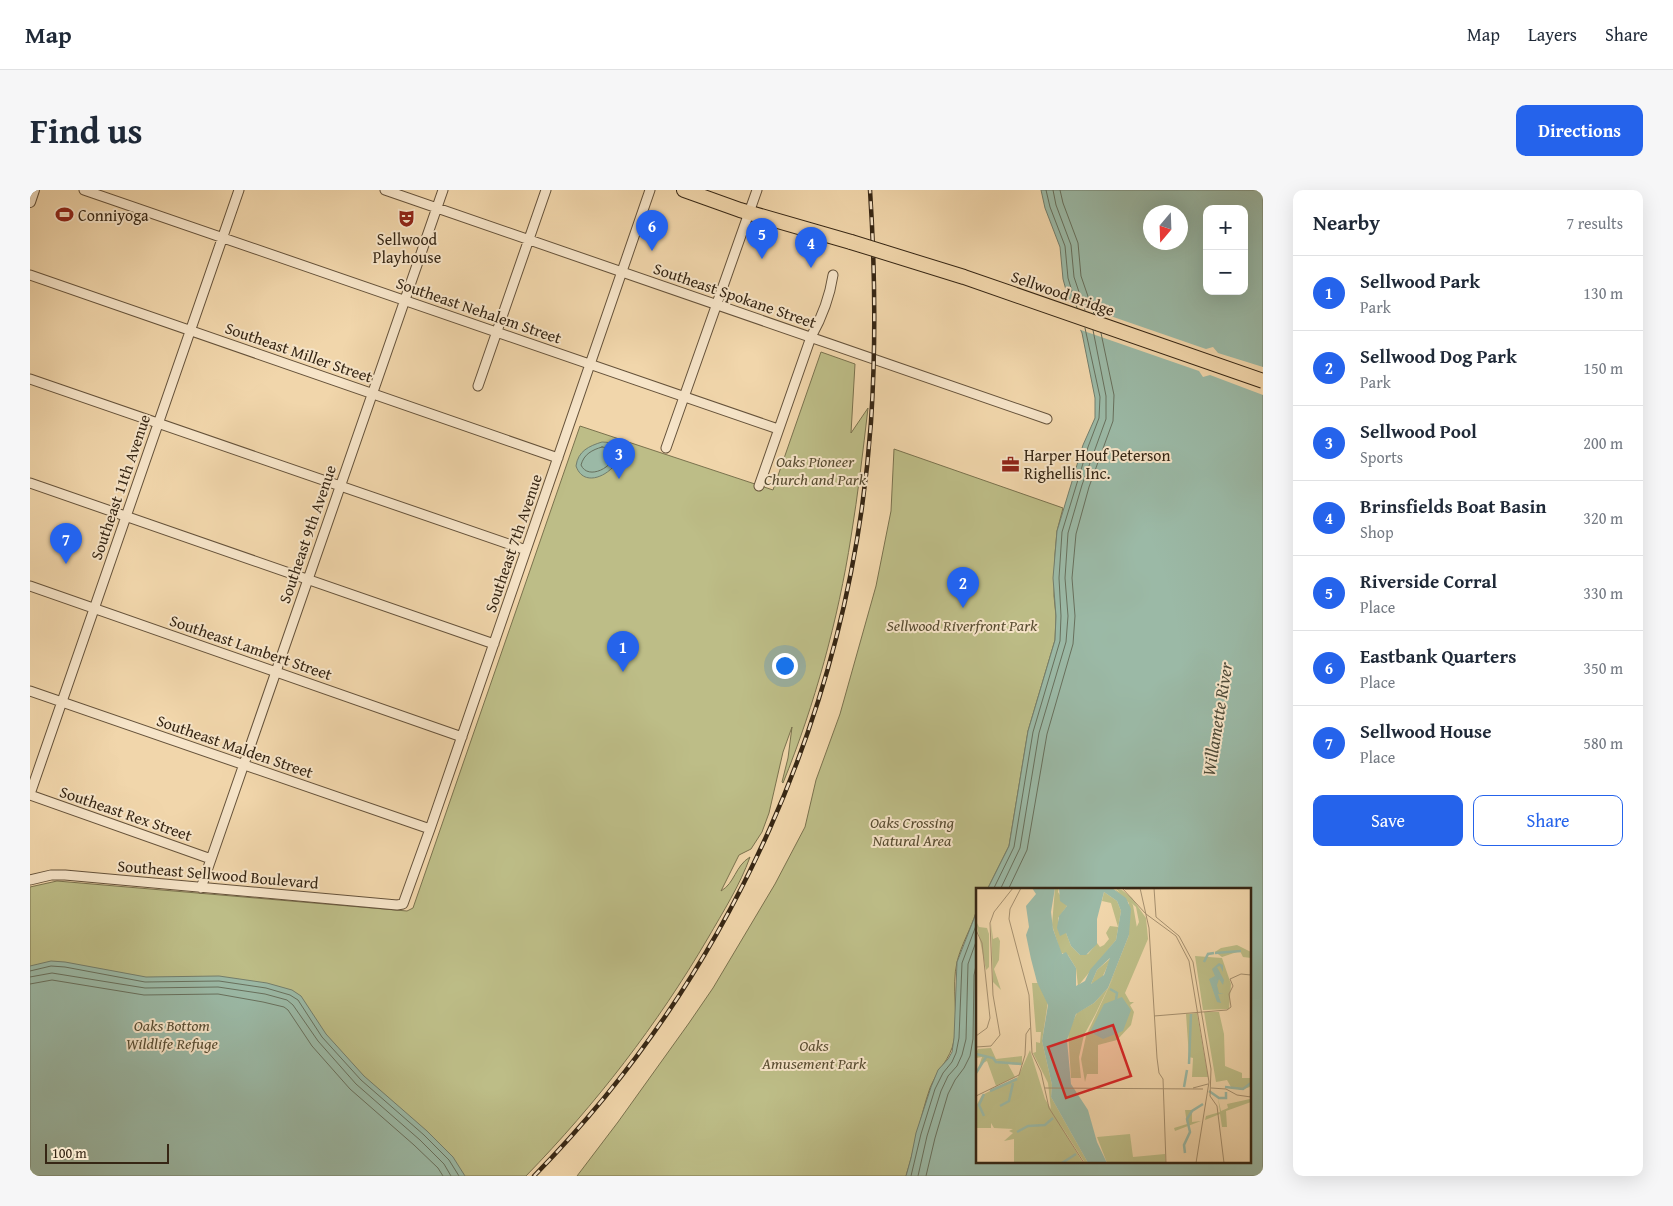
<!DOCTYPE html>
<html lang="en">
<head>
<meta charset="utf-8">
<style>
  :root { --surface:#fff; --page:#f6f6f7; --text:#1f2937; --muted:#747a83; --line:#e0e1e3; --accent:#2563eb }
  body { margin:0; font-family:"Gentium Book Plus",serif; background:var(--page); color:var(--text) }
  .controls { position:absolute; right:15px; top:15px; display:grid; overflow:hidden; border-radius:10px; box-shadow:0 5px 20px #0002 }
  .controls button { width:45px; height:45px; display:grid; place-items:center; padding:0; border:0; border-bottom:1px solid var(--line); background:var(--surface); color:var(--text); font:25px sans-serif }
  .compass { position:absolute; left:1113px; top:15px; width:45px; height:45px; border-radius:50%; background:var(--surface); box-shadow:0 5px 20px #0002; rotate:199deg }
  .scale { position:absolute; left:15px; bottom:12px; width:124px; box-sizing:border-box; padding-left:5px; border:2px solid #362614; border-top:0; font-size:14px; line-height:18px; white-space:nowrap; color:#362614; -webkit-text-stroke:4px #f6e4c8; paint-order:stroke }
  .you { position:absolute; left:754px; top:475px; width:18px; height:18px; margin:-12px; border:4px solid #fff; border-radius:50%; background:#1a73e8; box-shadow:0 0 0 8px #1a73e833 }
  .badge { display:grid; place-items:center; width:32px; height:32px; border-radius:50%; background:var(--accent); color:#fff; font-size:16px; font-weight:700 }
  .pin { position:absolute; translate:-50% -41px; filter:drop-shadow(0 1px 2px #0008) }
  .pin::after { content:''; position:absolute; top:26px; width:18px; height:15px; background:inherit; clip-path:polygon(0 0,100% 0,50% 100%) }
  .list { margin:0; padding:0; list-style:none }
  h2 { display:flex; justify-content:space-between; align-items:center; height:65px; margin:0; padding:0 20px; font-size:21px }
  h2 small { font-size:16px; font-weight:400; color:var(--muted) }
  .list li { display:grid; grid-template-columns:32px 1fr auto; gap:15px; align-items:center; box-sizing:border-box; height:75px; padding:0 20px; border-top:1px solid var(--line) }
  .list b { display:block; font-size:19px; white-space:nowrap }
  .list p { margin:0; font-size:16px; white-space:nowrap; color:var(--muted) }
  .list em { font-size:16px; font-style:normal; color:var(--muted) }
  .actions { display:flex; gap:10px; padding:15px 20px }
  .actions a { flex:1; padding:11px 0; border:1px solid var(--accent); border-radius:10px; text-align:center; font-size:18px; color:var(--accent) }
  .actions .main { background:var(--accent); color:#fff }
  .map { position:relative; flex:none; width:1233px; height:986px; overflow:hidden; border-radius:10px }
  header { display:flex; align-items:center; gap:30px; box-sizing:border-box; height:70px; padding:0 25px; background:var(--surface); border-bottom:1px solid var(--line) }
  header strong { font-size:24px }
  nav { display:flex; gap:28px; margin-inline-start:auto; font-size:18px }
  .intro { display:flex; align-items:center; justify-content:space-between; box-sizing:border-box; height:120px; padding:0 30px }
  h1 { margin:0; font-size:35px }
  .button { padding:12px 22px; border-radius:10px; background:var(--accent); color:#fff; font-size:18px; font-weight:700 }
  main { display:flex; gap:30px; padding:0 30px }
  aside { flex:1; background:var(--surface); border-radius:10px; box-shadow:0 5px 20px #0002 }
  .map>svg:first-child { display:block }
</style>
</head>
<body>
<header>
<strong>Map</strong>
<nav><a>Map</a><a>Layers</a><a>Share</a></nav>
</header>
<div class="intro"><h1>Find us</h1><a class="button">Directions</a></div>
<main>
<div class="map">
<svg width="1233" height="986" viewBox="0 0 1233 986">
  <rect width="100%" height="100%" fill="#f1d6ab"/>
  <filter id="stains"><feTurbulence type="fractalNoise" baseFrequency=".004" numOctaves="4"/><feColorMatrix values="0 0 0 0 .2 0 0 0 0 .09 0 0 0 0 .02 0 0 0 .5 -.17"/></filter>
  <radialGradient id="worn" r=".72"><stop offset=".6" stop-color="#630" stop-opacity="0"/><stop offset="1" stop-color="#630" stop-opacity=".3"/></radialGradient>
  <path fill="#bdbd87" stroke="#7a724e" d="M791 162 825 174 821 243 838 218C833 261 828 304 821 347 808 430 785 514 753 593L752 592 758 568 762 537 753 562 739 623 732 642 721 659 709 665 691 701C705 693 705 676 720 667 710 695 693 722 678 748 627 835 566 914 496 986H0V697L27 691 377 721 383 718 550 236 743 300Z
    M864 259 1033 318 1027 341 1025 364 1024 406 1026 426 1025 450 998 541 979 656 957 700H947C947 707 948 716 946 722 941 739 931 755 927 772 921 798 929 826 924 851 920 870 907 880 900 898 890 927 885 957 876 986H547L588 932 659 833 683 798 745 694 775 637 786 590 810 524 846 396 861 321Z"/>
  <path fill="#9bb9a6" stroke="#737e6c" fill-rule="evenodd" d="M1011 0H1233V986H876L881 968 886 943 901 897 908 880 918 869 922 862 924 848 927 772 947 721V972H1219V700H957L979 656 998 541 1025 450 1026 426 1023 388 1027 341 1053 255 1065 228V208L1052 143 1041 118 1033 89 1030 57 1015 18ZM1177 19H1214V101H1177ZM1120 22H1150V52H1120Z
    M572 252C620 253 559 313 546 276 548 261 559 256 572 252Z
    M21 771 35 772 116 787 189 786 237 793 262 800 271 806 296 844 334 886 397 941 423 967 435 986H0V776Z"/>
  <path fill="#f1d6ab" d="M1037 111 1176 159 1183 157 1188 163 1233 177V205L1180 185 1173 187 1169 181 1048 139Z"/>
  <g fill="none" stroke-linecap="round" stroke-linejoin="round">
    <path stroke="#68705d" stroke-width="1" d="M1016 0 1020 17 1035 56 1038 88 1047 118
      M1023 0 1026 15 1041 55 1044 87 1055 120
      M1030 0 1033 13 1048 53 1051 86 1064 124
      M572 257 579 258 585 262C585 277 558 291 551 275 554 264 562 260 572 257Z
      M963 700 984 657 1003 542 1030 451 1031 426 1029 388 1032 342 1058 257 1069 228 1070 207 1055 138
      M970 700 990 658 1009 543 1036 452 1038 426 1035 388 1038 343 1052 295 1076 229V206L1063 140
      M978 700 997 660 1017 544 1043 454 1045 426 1042 388 1046 344 1059 297 1083 231 1084 205 1071 143
      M0 781 21 776 35 777 115 792 189 791 236 798 260 805 268 810 292 847 331 890 394 945 419 970 429 986
      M0 787 22 783 115 798 188 797 235 804 257 810 263 815 288 851 326 894 390 950 414 974 421 986
      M0 794 22 790 114 805 188 804 233 812 254 817 258 820 282 856 320 899 384 955 408 978 413 986
      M881 986 891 944 905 899 913 883 922 872 926 863 929 848 932 773 947 733
      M888 986 897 946 911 901 918 886 927 876 932 865 936 849 938 774 947 749
      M896 986 905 948 918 904 925 890 934 878 940 866 943 849 944 785 947 771"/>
    <defs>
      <path id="minor" d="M54 0 748 239
        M355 0 1017 229
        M0 85 528 268
        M0 189 496 360
        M448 196 516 0
        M636 258 727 0
        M0 293 464 454
        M729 296 781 147C791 129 800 105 803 85
        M0 396 432 547
        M0 501 400 639
        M0 604 209 0
        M0 605 181 669
        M0 690 21 685H35L367 715 373 714 400 639 620 0
        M171 698 413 0"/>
      <path id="tertiary" d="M0 12 4 0"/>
      <path id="primary" d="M654 0 710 20 821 52"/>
    </defs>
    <use href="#minor" stroke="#65523a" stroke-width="11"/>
    <use href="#tertiary" stroke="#65523a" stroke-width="12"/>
    <use href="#primary" stroke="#362614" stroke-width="16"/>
    <use href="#minor" stroke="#f6e4c8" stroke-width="9"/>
    <use href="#tertiary" stroke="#f6e4c8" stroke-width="10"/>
    <use href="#primary" stroke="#f1d6ab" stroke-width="14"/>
    <defs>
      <path id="rail" d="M504 986C703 783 821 515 841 232 846 155 845 77 840 0"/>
    </defs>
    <use href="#rail" stroke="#362614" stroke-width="4.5"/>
    <use href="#rail" stroke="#f6e4c8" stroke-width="2.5" stroke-dasharray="8" stroke-linecap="butt"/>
    <defs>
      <path id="primary-bridge" d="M821 52 934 87 1233 191"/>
    </defs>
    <use href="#primary-bridge" stroke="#362614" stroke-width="16" stroke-linecap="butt"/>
    <use href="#primary-bridge" stroke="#f1d6ab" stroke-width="14"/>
  </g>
  <defs>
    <symbol id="stadium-bare" viewBox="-9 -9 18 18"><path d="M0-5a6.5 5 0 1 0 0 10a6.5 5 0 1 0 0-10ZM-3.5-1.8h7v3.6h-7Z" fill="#8f2418" stroke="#f6e4c8" stroke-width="2.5" paint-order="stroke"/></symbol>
    <symbol id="theatre-bare" viewBox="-9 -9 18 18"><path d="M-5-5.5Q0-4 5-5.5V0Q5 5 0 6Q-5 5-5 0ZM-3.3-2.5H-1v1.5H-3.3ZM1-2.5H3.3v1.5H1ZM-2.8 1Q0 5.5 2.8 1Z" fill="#8f2418" stroke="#f6e4c8" stroke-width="2.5" paint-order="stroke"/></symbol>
    <symbol id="office-bare" viewBox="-9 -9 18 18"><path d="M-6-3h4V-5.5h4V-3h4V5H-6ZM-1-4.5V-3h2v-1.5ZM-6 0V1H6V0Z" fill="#8f2418" stroke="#f6e4c8" stroke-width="2.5" paint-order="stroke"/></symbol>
  </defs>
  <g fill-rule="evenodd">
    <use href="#stadium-bare" x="22" y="12" width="25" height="25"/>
    <use href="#theatre-bare" x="364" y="16" width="25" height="25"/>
    <use href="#office-bare" x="968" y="262" width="25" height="25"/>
  </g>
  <g text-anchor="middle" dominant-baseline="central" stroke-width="4" stroke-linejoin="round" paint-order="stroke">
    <g font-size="16" fill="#362614" stroke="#f6e4c8" text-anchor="start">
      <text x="48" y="25">Conniyoga</text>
      <text x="377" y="49" text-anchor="middle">Sellwood<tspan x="377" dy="18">Playhouse</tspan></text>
      <text x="994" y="265">Harper Houf Peterson<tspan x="994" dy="18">Righellis Inc.</tspan></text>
    </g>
    <g font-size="16" fill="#362614" stroke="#f6e4c8">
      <text transform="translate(1033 103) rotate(19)">Sellwood Bridge</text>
      <text transform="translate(705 105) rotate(19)">Southeast Spokane Street</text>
      <text transform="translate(449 120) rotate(19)">Southeast Nehalem Street</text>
      <text transform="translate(269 162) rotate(19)">Southeast Miller Street</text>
      <text transform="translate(90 297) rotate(-71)">Southeast 11th Avenue</text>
      <text transform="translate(277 344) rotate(-71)">Southeast 9th Avenue</text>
      <text transform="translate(483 353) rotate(-71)">Southeast 7th Avenue</text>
      <text transform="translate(221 457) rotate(19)">Southeast Lambert Street</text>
      <text transform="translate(205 556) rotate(19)">Southeast Malden Street</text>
      <text transform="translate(96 623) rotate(19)">Southeast Rex Street</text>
      <text transform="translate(188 684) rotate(5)">Southeast Sellwood Boulevard</text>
    </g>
    <g font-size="16" font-style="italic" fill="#584c31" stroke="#f6e4c8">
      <text x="785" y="271">Oaks Pioneer<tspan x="785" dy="18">Church and Park</tspan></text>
      <text x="932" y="435">Sellwood Riverfront Park</text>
      <text x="882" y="632">Oaks Crossing<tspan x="882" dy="18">Natural Area</tspan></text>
      <text x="142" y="835">Oaks Bottom<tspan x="142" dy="18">Wildlife Refuge</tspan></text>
      <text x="784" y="855">Oaks<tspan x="784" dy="18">Amusement Park</tspan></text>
    </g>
    <g font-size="18" font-style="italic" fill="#4f4b38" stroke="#f6e4c8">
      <text transform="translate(1187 529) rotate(-81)">Willamette River</text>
    </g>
  </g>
  <g transform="translate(946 698)">
    <rect width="275" height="275" fill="#f1d6ab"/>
    <path d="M79 0H83L82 4 91 18 82 30V43L90 45 95 58 104 67 112 66 121 55 124 59 128 57 133 51 130 45 134 38 142 39 135 15 126 13 128 4 141 13 145 23 140 52 102 98 100 80 92 67 86 65V69L76 37ZM137 0 151 9 157 17 161 40 119 127 108 147 103 169 105 190H95L92 143 101 125 118 115 132 100 153 47V15ZM139 0 146 2 156 10 170 30 172 51 149 105 154 114H158L154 117 158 124 155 137 141 152 122 157V186H111L109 194 105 171 110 148 163 34 160 19ZM0 33 3 39 11 40 13 46V79L10 82ZM15 35 17 51 22 49 24 53 23 72 18 81 25 102 17 94ZM261 57 275 64V70L267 69 264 63 246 69 239 64 245 60ZM219 68 246 70 255 96 253 121 227 122ZM135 70 126 90 115 96 121 82ZM56 95H62L72 113 66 153 76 197 75 209 112 275H109L75 222 72 195 57 165 60 164V154L64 155 65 144H60ZM228 124H243L248 146 249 178 266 185V190H275L274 199 265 202 255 199 251 192 240 194ZM221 125 232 189H216L217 170 213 169 210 126ZM15 160 20 171 46 168V177L32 176 39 189 20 198 11 173 5 176 0 187 6 169 0 170V165L2 161ZM54 162 69 211 107 275H38V251L28 253 37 245 33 243 37 241 18 240 15 235V240H0V218L6 207 42 189ZM242 210 245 223 252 220 251 216 274 211 275 214 250 223 251 239H246L244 226 229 232 230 228 244 224ZM209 222H216V234L225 233 199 243 198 240 211 236ZM154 246 157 269 189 266 190 275H131L121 249Z" fill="#bdbd87"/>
    <path d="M79 0 75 24 77 41 86 66 90 64 100 80V98L109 93 114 82 140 52 145 23 141 13 128 4 121 31V56L110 67H104L95 58 90 45 84 48 81 40 83 28 91 18 84 13 83 0H136L150 10 155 21 153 47 132 100 118 115 100 126 91 152 95 196 112 222 121 254 131 275H112L75 209 76 197 66 153 72 117 61 94 55 71 50 47 53 39 50 18 60 6 56 0ZM134 70 128 87 115 96 121 82ZM243 75 247 77V84L244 78 241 79 248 92 247 97 243 91 241 97 243 105H248L242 106 245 115 241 114 233 91 239 88 236 81ZM146 109 155 122 147 143 127 151 114 144 128 116Z" fill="#9bb9a6" fill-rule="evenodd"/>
    <path fill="none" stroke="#9bb9a6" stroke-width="2.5" d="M239 65 265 63M228 74 232 66 238 65M134 101 141 105 140 112M0 166 17 170 20 174 45 176M213 176 215 126M0 185 10 169M208 199 211 182M249 199 267 201 275 195M14 203 41 191M233 203 243 210H250V204M24 218 33 213 37 195M8 228 3 217 8 206M41 244 52 238 69 237 77 230M209 265 208 257 214 244 211 231 216 223 227 216M86 275 100 266"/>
    <path fill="none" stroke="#a6906f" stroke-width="1" d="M45 0 34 21 33 31 53 107 56 165 65 184 73 220 108 275M146 0 170 26 200 48 213 73 233 194 220 275M164 0 173 40 181 170 183 185 187 191 190 275M178 0 180 29 203 48 217 74 235 181 234 208 241 218 248 275M149 1 256 0M0 42 6 55 14 130 11 140 0 148M178 128 251 122 255 119 253 106 257 98 254 91 265 86 275 87M0 159 15 158 24 147 17 107 14 35 18 24 37 0M69 200 227 201M217 200 232 196M235 200 250 201 261 207 275 209M0 208 43 187 49 167 50 146 54 140"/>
    <path fill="#d62828" fill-opacity="0.15" stroke="#d62828" stroke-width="2.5" d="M137 137 155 188 90 210 72 159Z"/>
    <rect width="275" height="275" fill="none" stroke="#362614" stroke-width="2.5"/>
  </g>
  <rect width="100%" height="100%" filter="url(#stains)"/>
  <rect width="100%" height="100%" fill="url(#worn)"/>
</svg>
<div class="controls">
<button>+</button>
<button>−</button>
</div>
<svg class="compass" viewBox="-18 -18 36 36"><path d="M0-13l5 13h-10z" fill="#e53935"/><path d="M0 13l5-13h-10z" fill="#747a83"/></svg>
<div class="scale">100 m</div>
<div class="you"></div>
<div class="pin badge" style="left:593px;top:482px">1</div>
<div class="pin badge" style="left:933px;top:418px">2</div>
<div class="pin badge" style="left:589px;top:289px">3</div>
<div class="pin badge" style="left:781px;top:78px">4</div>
<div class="pin badge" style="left:732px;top:69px">5</div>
<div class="pin badge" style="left:622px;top:61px">6</div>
<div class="pin badge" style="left:36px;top:374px">7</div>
</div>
<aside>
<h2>Nearby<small>7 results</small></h2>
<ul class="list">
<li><span class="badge">1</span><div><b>Sellwood Park</b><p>Park</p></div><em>130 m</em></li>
<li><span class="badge">2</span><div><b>Sellwood Dog Park</b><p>Park</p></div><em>150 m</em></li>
<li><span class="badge">3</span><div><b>Sellwood Pool</b><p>Sports</p></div><em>200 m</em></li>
<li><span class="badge">4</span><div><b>Brinsfields Boat Basin</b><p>Shop</p></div><em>320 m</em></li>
<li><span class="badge">5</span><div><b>Riverside Corral</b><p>Place</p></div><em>330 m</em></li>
<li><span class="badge">6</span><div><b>Eastbank Quarters</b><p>Place</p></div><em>350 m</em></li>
<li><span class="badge">7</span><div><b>Sellwood House</b><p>Place</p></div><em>580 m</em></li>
</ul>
<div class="actions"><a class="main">Save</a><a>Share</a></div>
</aside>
</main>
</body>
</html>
